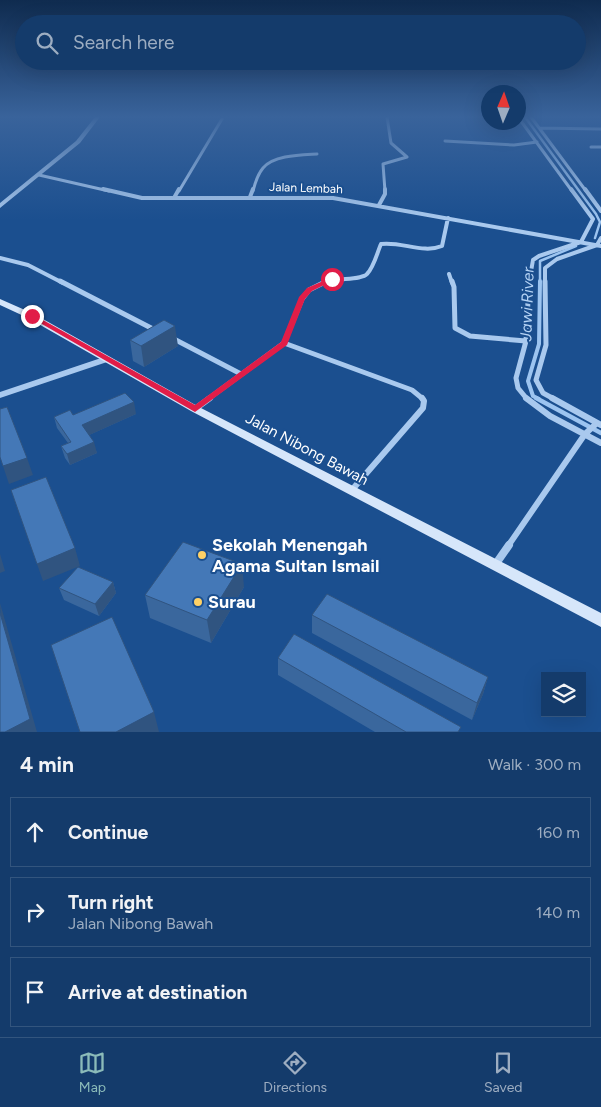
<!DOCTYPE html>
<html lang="en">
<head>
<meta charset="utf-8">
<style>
  :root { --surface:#143b6b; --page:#214673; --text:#f1f3f6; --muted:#9dadc1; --line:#33557e; --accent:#8bbbb9 }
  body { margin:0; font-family:Figtree,sans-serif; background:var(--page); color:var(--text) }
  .controls { position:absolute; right:15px; bottom:15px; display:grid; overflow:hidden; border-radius:0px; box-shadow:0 5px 20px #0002 }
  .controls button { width:45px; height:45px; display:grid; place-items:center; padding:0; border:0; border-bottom:1px solid var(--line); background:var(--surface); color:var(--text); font:25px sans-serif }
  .compass { position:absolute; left:481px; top:85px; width:45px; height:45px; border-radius:50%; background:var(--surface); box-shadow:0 5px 20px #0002; rotate:2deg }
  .stop { position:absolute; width:15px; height:15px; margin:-11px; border:4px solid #e11d48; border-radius:50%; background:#fff }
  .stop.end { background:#e11d48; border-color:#fff; box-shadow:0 1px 5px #0008 }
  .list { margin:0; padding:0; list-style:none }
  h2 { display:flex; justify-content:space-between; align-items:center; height:65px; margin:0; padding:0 20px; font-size:21px }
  h2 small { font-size:16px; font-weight:400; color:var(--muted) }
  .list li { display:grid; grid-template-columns:32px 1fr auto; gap:15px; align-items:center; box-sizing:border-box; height:70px; margin:0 10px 10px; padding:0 10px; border:1px solid var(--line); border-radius:0px }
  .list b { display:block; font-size:19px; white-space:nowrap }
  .list p { margin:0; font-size:16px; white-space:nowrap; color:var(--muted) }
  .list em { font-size:16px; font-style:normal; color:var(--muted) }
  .icon { flex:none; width:28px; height:28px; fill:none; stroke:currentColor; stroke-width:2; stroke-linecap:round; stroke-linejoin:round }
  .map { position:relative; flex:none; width:601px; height:732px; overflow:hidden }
  .search { position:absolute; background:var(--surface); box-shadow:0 5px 20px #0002; left:15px; right:15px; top:15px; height:55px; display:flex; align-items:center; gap:12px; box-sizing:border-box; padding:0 18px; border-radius:28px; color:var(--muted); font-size:19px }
  .sheet { height:305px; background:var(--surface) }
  nav { display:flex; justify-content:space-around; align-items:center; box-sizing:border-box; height:70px; border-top:1px solid var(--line); background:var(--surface); font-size:14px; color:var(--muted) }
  nav a { display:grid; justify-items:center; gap:2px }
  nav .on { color:var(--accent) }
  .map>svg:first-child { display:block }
</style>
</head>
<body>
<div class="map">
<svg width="601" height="732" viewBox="0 0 601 732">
  <rect width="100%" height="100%" fill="#1b4f8f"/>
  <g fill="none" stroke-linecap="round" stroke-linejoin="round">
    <path stroke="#9cc4f0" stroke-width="2.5" d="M525 117 596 214 600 222 595 238
      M540 283V261L576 246"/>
    <path stroke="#9cc4f0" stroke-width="4" d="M539 399 533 396 528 381 539 344 540 281"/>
    <path stroke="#9cc4f0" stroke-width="4.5" d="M536 398 601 433"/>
    <path stroke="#a9c9ee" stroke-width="3" d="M518 117 572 191
      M531 117 586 191
      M539 128 601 129
      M445 141 514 145 537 142
      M591 147H601
      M39 175 109 191
      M179 191 222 119
      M253 191C255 183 258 174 263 168 274 155 301 155 317 154
      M385 191 383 164 407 157 391 143 387 117"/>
    <path stroke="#a9c9ee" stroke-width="4" d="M103 189 142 198H333L601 246
      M585 189 601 211
      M250 197 253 189
      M174 198 179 189
      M379 205 385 194V189
      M0 258 28 265 63 283
      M449 274 452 283
      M324 283C335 278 362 280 367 274 374 267 377 253 381 244 401 241 423 254 442 246L448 218
      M529 283 533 260 539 256 581 242 593 219 571 189
      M545 283V268L557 259 597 245 601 238"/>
    <path stroke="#a9c9ee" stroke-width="5" d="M60 281 155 330
      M452 281 454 287 455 328 470 336 526 341
      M545 281 546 345 536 380 543 393 554 399
      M172 338 241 374
      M284 343 412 390 423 399
      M208 399 284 343 302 299 309 290 327 281
      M527 399 518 388 516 378 526 341 529 281"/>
    <path stroke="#a9c9ee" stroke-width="6" d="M526 398 550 416 601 443
      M552 398 601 425
      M195 409 210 398
      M351 491 423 408 424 401 422 398
      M508 546 585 434 597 423"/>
    <path stroke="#a9c9ee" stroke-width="8" d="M495 565 509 545"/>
    <path fill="#a9c9ee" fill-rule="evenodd" d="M95 117H100L80 143 0 208V203L76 141Z
      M107 356 111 359 110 361 0 398V392Z"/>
    <path fill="#d6e6fa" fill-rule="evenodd" d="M0 299 34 314 199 407 601 613V627L191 411 28 318 0 305Z"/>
  </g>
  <path fill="#3a679d" d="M130 340 178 346 144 367 133 361Z
    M136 414 89 435 97 453 70 465 65 458 61 446 68 443 57 428 54 417 73 415Z
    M113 582 116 593 99 616 64 600 59 588Z
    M244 587 211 643 150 618 145 595Z
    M312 615 488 677 483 694 472 720 312 633Z
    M278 658 459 732H375L278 675Z"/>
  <path fill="#305480" d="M175 326 178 346 144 367 141 346Z
    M134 402 136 414 85 437 82 425Z
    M94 442 97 453 70 465 67 454Z
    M27 458 33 475 9 484 3 466Z
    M75 548 80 566 43 581 37 564Z
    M0 554 5 571 0 573Z
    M242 564 244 587 211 643 207 620Z
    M113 582 116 593 99 616 95 604Z
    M0 603 37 732H5Z
    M488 677 483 694 472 720 477 703Z
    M154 712 159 732H116Z"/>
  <path fill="#4478b7" stroke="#305480" d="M164 320 175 326 141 346 130 340Z
    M125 393 134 402 82 425 94 442 67 454 61 446 71 442 54 417 70 410 73 415Z
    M7 407 27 458 3 466 0 457V409Z
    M46 477 75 548 37 564 11 490Z
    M183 542 242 564 207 620 145 595Z
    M78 567 113 582 95 604 59 588Z
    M327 594 488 677 477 703 312 615Z
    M0 613 30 719 5 732H0Z
    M112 617 154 712 116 732H80L51 645Z
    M294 634 461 727 458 732H406L278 658Z"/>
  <linearGradient id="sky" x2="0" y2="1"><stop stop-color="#0f2b4f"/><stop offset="0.53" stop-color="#39639b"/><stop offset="1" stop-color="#39639b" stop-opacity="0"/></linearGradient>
  <rect width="601" height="220" fill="url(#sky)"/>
  <path fill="#e11d48" d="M330 278 336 279 312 291 305 299 287 345 195 412 28 316 34 315 195 405 281 342 299 297 307 288Z"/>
  <g fill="#ffd166" stroke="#1b4f8f" stroke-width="2">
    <circle cx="202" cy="555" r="5"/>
    <circle cx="198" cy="602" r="5"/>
  </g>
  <g text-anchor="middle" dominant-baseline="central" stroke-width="4" stroke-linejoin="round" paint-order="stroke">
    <g font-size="12" fill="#fff" stroke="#1b4f8f">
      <text transform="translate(306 188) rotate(2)">Jalan Lembah</text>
    </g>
    <g font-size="15" fill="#fff" stroke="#1b4f8f">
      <text transform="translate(307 449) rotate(28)">Jalan Nibong Bawah</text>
    </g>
    <g font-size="16" font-style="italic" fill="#b5d3f5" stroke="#1b4f8f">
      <text transform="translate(527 304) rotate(-88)">Jawi River</text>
    </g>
    <g font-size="18" font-weight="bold" fill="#fff" stroke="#1b4f8f" text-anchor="start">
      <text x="212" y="545">Sekolah Menengah<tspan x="212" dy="21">Agama Sultan Ismail</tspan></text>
      <text x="208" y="602">Surau</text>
    </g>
  </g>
</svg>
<div class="controls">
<button><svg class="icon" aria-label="layers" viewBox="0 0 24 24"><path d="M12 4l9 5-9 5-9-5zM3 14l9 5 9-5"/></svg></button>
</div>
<svg class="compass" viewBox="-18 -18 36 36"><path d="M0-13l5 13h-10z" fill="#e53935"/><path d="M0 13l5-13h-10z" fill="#9dadc1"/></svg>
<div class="stop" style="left:332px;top:279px"></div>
<div class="stop end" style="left:32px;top:316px"></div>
<div class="search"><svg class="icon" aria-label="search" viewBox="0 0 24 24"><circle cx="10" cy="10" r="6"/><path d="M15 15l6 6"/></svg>Search here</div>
</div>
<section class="sheet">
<h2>4 min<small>Walk · 300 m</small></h2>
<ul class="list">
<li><svg class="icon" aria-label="ahead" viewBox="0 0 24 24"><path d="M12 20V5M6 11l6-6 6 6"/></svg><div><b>Continue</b></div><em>160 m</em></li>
<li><svg class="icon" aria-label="right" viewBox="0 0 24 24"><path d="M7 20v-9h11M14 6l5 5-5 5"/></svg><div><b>Turn right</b><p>Jalan Nibong Bawah</p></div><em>140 m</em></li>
<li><svg class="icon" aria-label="arrive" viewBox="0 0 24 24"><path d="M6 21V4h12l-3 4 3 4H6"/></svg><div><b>Arrive at destination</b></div></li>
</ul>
</section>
<nav>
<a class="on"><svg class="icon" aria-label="map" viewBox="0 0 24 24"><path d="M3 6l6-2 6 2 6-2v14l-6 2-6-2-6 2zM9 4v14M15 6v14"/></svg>Map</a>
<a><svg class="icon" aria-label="directions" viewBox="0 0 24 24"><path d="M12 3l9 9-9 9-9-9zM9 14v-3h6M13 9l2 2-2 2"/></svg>Directions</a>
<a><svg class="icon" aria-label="saved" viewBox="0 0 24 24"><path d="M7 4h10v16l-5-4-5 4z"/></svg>Saved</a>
</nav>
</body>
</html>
